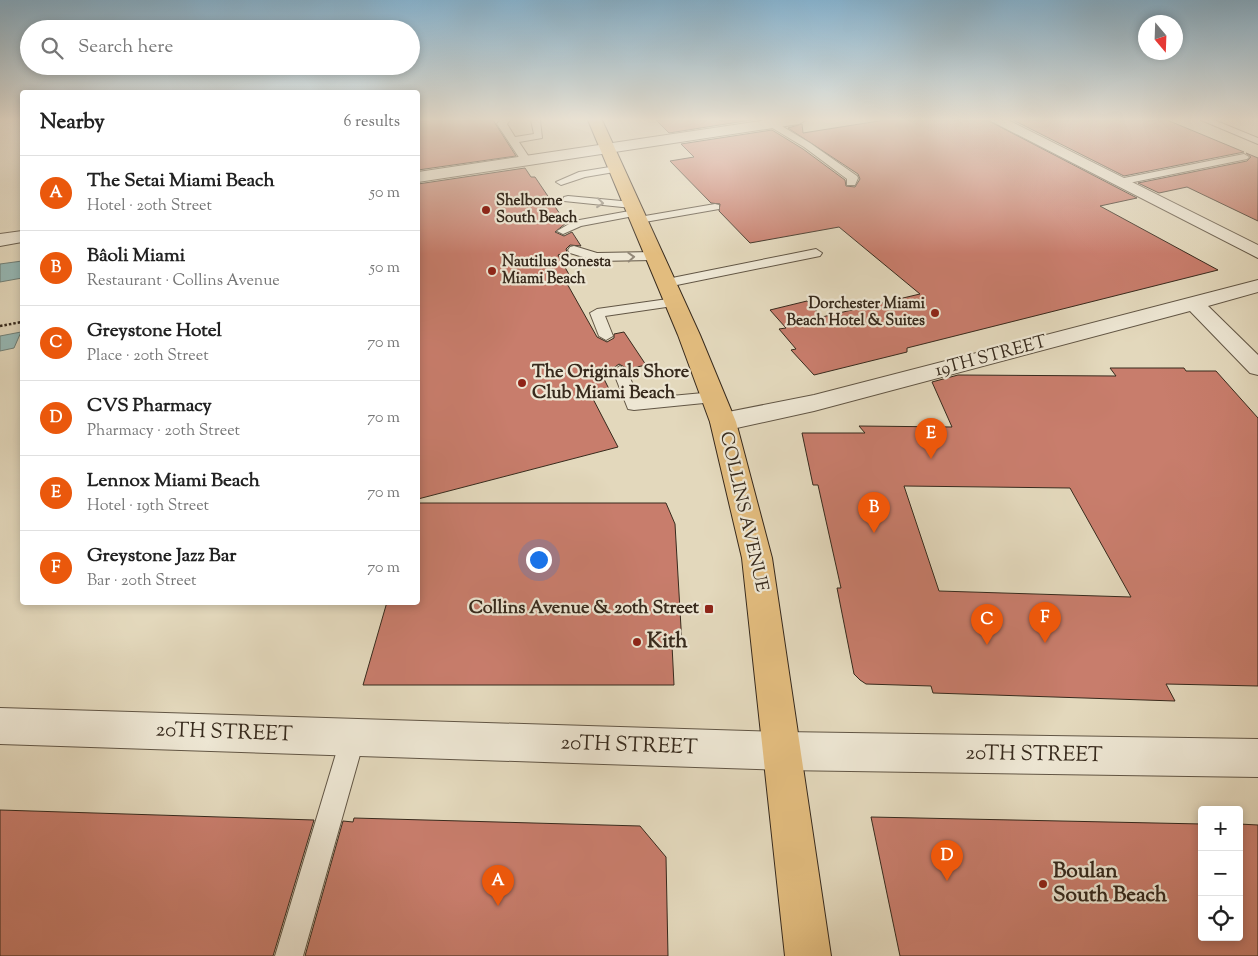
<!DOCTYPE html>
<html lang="en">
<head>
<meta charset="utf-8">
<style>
  :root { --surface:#fff; --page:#f6f6f6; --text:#222; --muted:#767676; --line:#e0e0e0; --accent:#ea580c }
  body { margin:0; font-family:"Sorts Mill Goudy",serif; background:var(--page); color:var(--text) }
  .controls { position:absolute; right:15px; bottom:15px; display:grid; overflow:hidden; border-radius:5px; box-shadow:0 2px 8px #0003 }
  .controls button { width:45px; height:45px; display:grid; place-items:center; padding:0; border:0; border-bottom:1px solid var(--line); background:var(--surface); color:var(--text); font:25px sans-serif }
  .compass { position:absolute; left:1138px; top:15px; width:45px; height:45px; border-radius:50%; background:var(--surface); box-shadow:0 2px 8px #0003; rotate:161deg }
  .you { position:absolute; left:538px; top:559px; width:18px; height:18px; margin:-12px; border:4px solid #fff; border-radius:50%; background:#1a73e8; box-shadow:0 0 0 8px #1a73e833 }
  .badge { display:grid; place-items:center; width:32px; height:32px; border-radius:50%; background:var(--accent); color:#fff; font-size:16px; font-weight:700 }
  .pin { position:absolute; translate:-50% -41px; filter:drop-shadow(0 1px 2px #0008) }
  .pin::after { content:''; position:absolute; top:26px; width:18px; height:15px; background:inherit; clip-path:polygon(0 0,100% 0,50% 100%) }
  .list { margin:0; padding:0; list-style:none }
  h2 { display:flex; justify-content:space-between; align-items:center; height:65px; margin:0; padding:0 20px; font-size:21px }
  h2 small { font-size:16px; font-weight:400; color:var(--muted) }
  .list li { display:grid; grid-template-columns:32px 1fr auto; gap:15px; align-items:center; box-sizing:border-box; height:75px; padding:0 20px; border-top:1px solid var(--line) }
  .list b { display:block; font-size:19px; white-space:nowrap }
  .list p { margin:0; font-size:16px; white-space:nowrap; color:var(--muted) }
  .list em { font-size:16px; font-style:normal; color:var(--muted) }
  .icon { flex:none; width:28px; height:28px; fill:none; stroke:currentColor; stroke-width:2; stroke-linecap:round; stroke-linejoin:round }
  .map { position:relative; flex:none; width:1258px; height:956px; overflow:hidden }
  .search { position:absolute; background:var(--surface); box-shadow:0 2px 8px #0003; left:20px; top:20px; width:400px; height:55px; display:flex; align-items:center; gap:12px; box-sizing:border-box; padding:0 18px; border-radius:28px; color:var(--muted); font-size:19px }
  .panel { position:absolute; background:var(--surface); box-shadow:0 2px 8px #0003; left:20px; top:90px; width:400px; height:515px; border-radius:5px }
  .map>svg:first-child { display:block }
</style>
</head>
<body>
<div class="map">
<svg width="1258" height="956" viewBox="0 0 1258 956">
  <rect width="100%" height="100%" fill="#e3d8bc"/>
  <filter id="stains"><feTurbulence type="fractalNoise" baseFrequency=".004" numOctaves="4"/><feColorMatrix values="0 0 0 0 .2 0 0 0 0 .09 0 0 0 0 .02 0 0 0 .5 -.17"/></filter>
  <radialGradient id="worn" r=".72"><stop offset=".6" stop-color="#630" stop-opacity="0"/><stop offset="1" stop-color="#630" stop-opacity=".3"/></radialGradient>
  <path fill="#96b9b6" stroke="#708079" d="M22 261V278L0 282V264Z
    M21 332 14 348 0 351V336Z"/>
  <path fill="#c87d6c" stroke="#372a1d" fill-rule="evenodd" d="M418 120H493L516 156 418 170Z
    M656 120H751L669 133Z
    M885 120H987L1137 198 1100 206 1218 270 907 348V352L814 375 791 350 796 349 779 329 786 328 770 310 807 301 822 317 920 294 839 227 750 243 719 211 720 204 711 203 670 161 694 157 681 144 772 130 803 149 845 180 846 186 855 187 860 179 858 174 788 128 802 124 803 133Z
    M1013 120H1167L1244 152 1124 176Z
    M1246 153 1258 158V221L1187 187 1159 193 1138 183 1247 161 1251 157Z
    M525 168 531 177H535L566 223 555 232 564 236 572 232 581 246 570 245 566 249 567 252 558 255 571 278 565 280 597 337 607 342 614 338V334L624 332 646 365 628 369 619 364 612 369V373L602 375 610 391 591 395 618 447 418 499V184Z
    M1110 368H1184L1186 371H1216L1258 418V686L1166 684 1175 701 933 693 931 686 866 684 860 680 854 674 837 588H841L818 485H813L802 433H865L859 426 952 427 932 382 958 375 1116 376ZM904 486 1070 488 1131 597 939 591Z
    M418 503H666L675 524 682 645H672L674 685H363L387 602H418Z
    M0 810 314 820 273 956H0Z
    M871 817 1202 824V937H1239V824L1258 825V956H900Z
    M354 818 640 826 666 857 668 956H305L343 821 353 822Z"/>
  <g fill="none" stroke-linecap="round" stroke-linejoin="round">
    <defs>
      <path id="service" d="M500 120H510L507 124 515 137 534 134 531 120H540L542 138 519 142 531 160 530 162H522L497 124Z
        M1201 120H1214L1258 138V144Z
        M769 122H775L810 143 857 176 858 178 855 185H847V179L804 147 769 126Z
        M1244 154 1249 157 1247 159 1119 185 1114 182 1119 179Z
        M616 166 621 169 620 171 585 177 561 185 556 182 579 172Z
        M568 196 632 202 637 205 632 208 564 201V197Z
        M715 204 719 205V209L639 223 633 220 639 217Z
        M635 210 641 213 639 215 581 226 563 234 557 231 574 221Z
        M574 246 597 253 654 252 660 256 654 260 596 261 570 253 568 250 570 247Z
        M816 249 822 253 820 256 667 287 661 283 667 279Z
        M675 298 682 302 680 305 605 316 613 336 606 340 599 336 590 313 597 309Z
        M620 366 627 371 639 399 714 392 720 393 722 397 720 401 714 402 634 410 628 409 613 371Z
        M353 725 361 729 365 737 303 956H275L341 737 345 729Z"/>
      <path id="minor" d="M767 120H806L799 124 418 182V172Z
        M989 120H1008L1258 245V258Z
        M22 231V242L0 246V234Z
        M1258 280V292L1208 306 1258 355V375L1250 373 1190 311 814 411 723 431 714 428 710 422 714 416 723 413 814 395Z
        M0 708 783 732 1258 739V777L783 770 0 744Z"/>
      <path id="primary" d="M588 120H602L700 335 736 422 772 558 831 956H785L742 558 710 422 678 335Z"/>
    </defs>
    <use href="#service" stroke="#625645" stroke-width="2"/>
    <use href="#minor" stroke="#625645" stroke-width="2"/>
    <use href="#primary" stroke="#372a1d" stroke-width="2"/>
    <path stroke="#372a1d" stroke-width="2.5" stroke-dasharray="2.5 2" stroke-linecap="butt" d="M0 326 22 322"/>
    <use href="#service" fill="#ede6d3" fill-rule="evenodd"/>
    <use href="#minor" fill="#ede6d3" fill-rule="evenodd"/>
    <use href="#primary" fill="#e2bc7e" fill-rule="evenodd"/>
  </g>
  <defs><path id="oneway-chevron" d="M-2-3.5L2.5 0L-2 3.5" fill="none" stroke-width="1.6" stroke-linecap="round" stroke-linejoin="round" transform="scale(1.25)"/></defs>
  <g stroke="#928878">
    <use href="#oneway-chevron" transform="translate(600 203) rotate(6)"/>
    <use href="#oneway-chevron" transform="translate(631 257) rotate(-3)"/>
  </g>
  <linearGradient id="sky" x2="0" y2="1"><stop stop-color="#87b6d4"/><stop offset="0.47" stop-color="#f2ede1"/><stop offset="1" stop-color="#f2ede1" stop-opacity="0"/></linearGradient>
  <rect width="1258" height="254" fill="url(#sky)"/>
  <g fill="#8f2418" stroke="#ede6d3" stroke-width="2">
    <circle cx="486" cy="210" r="5"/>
    <circle cx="492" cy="271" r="5"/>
    <circle cx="935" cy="313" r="5"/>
    <circle cx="522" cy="383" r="5"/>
    <rect x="704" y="604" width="10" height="10" rx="2.5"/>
    <circle cx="637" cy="642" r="5"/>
    <circle cx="1043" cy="884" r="5"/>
  </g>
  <g text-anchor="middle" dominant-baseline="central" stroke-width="4.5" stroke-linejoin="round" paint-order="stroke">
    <g font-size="15" font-weight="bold" fill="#372a1d" stroke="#ede6d3" text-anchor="start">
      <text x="496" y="201">Shelborne<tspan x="496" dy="17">South Beach</tspan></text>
      <text x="502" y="262">Nautilus Sonesta<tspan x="502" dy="17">Miami Beach</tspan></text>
      <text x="925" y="304" text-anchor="end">Dorchester Miami<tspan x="925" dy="17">Beach Hotel &amp; Suites</tspan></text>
    </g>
    <g font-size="18" fill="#372a1d" stroke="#ede6d3">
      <text transform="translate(991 357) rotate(-15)">19TH STREET</text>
      <text transform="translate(743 512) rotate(77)">COLLINS AVENUE</text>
    </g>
    <g font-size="18" font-weight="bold" fill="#372a1d" stroke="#ede6d3" text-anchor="start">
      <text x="532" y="373">The Originals Shore<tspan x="532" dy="21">Club Miami Beach</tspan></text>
      <text x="699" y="609" text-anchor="end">Collins Avenue &amp; 20th Street</text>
    </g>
    <g font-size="21" font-weight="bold" fill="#372a1d" stroke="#ede6d3" text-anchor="start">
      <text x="647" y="642">Kith</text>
      <text x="1053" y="872">Boulan<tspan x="1053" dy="24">South Beach</tspan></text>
    </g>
    <g font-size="21" fill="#372a1d" stroke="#ede6d3">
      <text transform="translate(224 733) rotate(2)">20TH STREET</text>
      <text transform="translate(629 746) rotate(2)">20TH STREET</text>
      <text transform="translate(1034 755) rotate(1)">20TH STREET</text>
    </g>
  </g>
  <rect width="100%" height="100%" filter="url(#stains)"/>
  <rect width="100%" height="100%" fill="url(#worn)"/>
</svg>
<div class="controls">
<button>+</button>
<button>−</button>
<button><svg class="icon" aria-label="locate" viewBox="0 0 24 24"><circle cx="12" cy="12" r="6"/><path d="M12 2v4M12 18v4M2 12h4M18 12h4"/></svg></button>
</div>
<svg class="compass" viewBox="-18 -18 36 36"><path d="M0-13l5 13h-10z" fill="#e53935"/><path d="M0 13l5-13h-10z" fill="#767676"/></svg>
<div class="you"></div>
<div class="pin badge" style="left:498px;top:906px">A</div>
<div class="pin badge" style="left:874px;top:533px">B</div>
<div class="pin badge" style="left:987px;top:645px">C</div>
<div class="pin badge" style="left:947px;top:881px">D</div>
<div class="pin badge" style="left:931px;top:459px">E</div>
<div class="pin badge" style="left:1045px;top:643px">F</div>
<div class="search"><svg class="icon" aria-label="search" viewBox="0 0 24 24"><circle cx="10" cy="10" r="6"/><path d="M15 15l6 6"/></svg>Search here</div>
<section class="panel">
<h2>Nearby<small>6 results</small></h2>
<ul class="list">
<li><span class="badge">A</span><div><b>The Setai Miami Beach</b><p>Hotel · 20th Street</p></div><em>50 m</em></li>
<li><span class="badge">B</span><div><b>Bâoli Miami</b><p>Restaurant · Collins Avenue</p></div><em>50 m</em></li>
<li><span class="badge">C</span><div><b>Greystone Hotel</b><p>Place · 20th Street</p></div><em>70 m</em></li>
<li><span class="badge">D</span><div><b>CVS Pharmacy</b><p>Pharmacy · 20th Street</p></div><em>70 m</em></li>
<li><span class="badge">E</span><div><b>Lennox Miami Beach</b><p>Hotel · 19th Street</p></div><em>70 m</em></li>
<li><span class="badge">F</span><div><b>Greystone Jazz Bar</b><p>Bar · 20th Street</p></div><em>70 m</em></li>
</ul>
</section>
</div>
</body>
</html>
